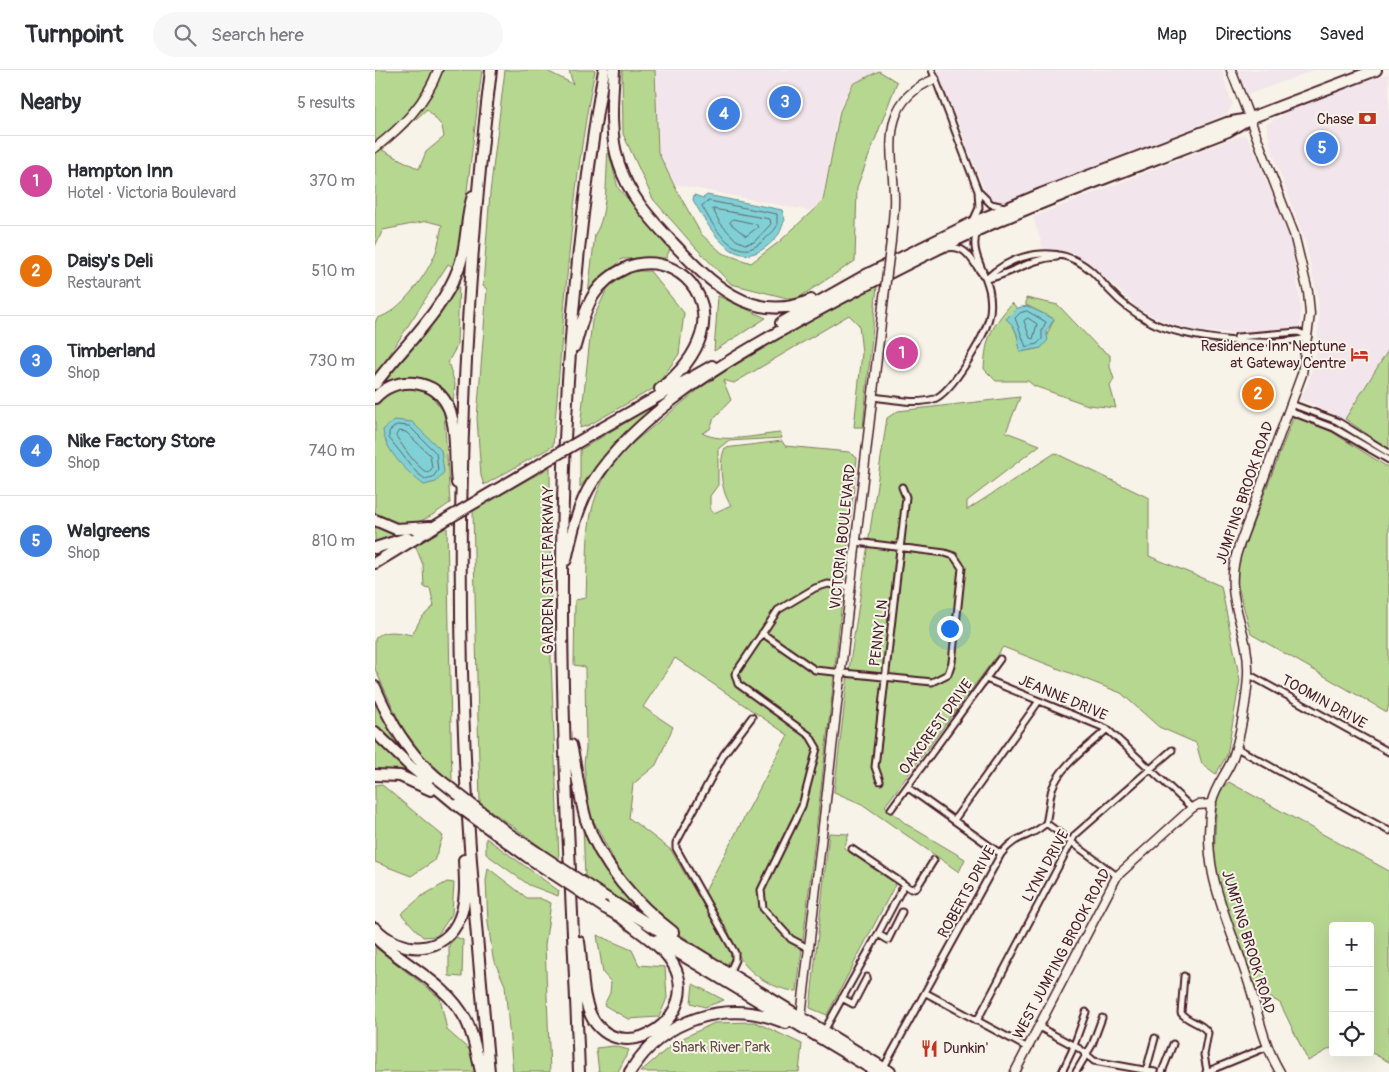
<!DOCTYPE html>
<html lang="en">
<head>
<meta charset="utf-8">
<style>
  :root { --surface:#fff; --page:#f7f7f7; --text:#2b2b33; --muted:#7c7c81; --line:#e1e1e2; --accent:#0b8043 }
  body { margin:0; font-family:Pangolin,sans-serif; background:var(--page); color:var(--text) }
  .controls { position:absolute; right:15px; bottom:15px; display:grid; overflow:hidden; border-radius:5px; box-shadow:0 5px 20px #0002 }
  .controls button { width:45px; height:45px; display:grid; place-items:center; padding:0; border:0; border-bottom:1px solid var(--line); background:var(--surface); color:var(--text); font:25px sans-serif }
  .you { position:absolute; left:574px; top:558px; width:18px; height:18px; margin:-12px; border:4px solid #fff; border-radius:50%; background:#1a73e8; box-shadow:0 0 0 8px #1a73e833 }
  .badge { display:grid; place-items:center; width:32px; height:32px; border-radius:50%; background:var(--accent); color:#fff; font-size:16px; font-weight:700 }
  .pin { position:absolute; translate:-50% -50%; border:2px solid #fff; box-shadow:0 1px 5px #0006 }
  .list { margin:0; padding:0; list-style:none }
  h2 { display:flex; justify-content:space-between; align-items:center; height:65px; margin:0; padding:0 20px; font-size:21px }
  h2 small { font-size:16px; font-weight:400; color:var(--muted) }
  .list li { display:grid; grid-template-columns:32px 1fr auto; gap:15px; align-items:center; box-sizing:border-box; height:90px; padding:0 20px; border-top:1px solid var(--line) }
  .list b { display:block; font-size:19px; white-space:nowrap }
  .list p { margin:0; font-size:16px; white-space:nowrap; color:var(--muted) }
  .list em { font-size:16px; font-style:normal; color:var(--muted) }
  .icon { flex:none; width:28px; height:28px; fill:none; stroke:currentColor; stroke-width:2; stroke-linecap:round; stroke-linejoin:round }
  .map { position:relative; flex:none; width:1014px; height:1002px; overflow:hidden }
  header { display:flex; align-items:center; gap:30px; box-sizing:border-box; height:70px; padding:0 25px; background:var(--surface); border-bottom:1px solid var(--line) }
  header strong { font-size:24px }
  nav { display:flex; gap:28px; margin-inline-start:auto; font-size:18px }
  .search { width:350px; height:45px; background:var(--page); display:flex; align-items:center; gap:12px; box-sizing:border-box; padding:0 18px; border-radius:28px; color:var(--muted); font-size:19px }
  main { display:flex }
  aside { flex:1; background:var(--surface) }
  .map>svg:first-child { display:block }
</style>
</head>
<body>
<header>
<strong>Turnpoint</strong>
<div class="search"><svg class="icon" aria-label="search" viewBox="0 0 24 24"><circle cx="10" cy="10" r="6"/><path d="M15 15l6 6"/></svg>Search here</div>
<nav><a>Map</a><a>Directions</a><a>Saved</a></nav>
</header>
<main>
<aside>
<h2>Nearby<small>5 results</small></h2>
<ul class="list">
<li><span class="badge" style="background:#d1479c">1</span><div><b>Hampton Inn</b><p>Hotel · Victoria Boulevard</p></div><em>370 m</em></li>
<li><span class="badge" style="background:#e8710a">2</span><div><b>Daisy's Deli</b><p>Restaurant</p></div><em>510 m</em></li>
<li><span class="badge" style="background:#3f7fe0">3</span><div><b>Timberland</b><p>Shop</p></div><em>730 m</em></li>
<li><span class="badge" style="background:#3f7fe0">4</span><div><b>Nike Factory Store</b><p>Shop</p></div><em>740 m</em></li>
<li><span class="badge" style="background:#3f7fe0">5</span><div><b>Walgreens</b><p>Shop</p></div><em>810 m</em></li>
</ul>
</aside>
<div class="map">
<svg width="1014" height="1002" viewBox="0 0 1014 1002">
  <rect width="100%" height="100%" fill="#f7f3e8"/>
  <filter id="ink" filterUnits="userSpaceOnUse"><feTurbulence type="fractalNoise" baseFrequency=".02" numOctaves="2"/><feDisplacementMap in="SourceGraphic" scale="10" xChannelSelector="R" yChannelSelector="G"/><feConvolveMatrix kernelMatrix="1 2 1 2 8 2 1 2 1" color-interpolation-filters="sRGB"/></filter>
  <g filter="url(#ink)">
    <path fill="#f2e5eb" d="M281 0H503L477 14 463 40 447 131 434 141 300 114 284 82Z
      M562 0H848L850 14 858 34 852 44 629 131 614 130Z
      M863 0H939L872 25Z
      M1014 3V279L970 349 925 329 933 314 941 284 944 250 943 227 930 171 897 81 891 54 915 41Z
      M869 64 875 70 916 171 926 237 925 256 888 262 858 263 822 261 806 257 784 249 763 238 713 191 692 181 668 178 658 147Z"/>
    <path fill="#b6d790" stroke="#807b5e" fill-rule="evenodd" d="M0 0H107L92 121 86 202 73 194 0 307V253L2 248C25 243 53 203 61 182 64 174 65 163 67 155L52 151 8 160 0 176ZM52 39 67 56 69 67 51 82 44 99 7 80Z
      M130 0H170L198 14 194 0H220C195 123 189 251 178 376L109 415 106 406 102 348 112 219 108 216 115 123Z
      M247 0H280L283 82 299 115 326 164 347 183 376 193 404 172 448 131 465 41 478 14 504 1 522 12 482 117 480 191 420 230 356 214 319 176 278 129 248 64Z
      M233 79 243 118 296 177 291 188 247 189 213 224 220 164C233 146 231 102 233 79Z
      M257 201H275L309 243 304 284 281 317 214 355 205 358 217 251 233 217Z
      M84 211 82 276 73 292 80 314 78 333C53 305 36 306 2 318L63 247Z
      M502 216 488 357H479L487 283 484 255 474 245 359 313 348 310 356 330 339 348 335 359 327 363C348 374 382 365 405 363L407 368 353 371 343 379V415L335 426V440L339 443 356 435C346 423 343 392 350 378L407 371 410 376 474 382 482 388 457 625 422 921C403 921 376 906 366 889 360 880 357 869 353 860L346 858 328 825 413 665 300 588 268 637 298 657 281 695 258 714 254 748 296 780 351 874 357 888 351 895 297 859 267 832 244 800 214 742 209 694 211 678 210 597 199 595 200 530 211 528C214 467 206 431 248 381L340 306 383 279Z
      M343 226 391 248 339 281Z
      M651 228 683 235 722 276 735 285V297L739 309 735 316 741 338 713 335 659 316 653 311H621L609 299C611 266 616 258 637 233L642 238 632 249C642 258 643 268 645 282L666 278 679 249 651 235Z
      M1014 279V379L970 349Z
      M34 317 55 324 69 342 75 433C50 451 27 466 0 443V336C6 323 21 321 34 317Z
      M645 327 631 362 665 375 592 431V440L680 383 774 428V486L846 516 865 610 852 685 841 704 827 694 821 673 784 657 746 623 628 577 510 736 531 754 590 789 584 802 487 734 459 722 472 613 512 348 523 341Z
      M290 329 243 373 205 417V380Z
      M919 346 957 362 1014 398V635L1012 642 876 564 861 509 863 493Z
      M175 397 176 590 184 790 105 733 98 441Z
      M72 455 77 713 48 685 27 657 0 599V569C8 558 26 563 37 565L46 548 59 536 55 518 49 517 48 495 40 475Z
      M0 456 21 465 0 471Z
      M0 631 27 678 0 653Z
      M0 671 36 705 0 702Z
      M854 712 1014 801V992L995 982V856H958V977L933 991 905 933 873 915 838 811 842 722Z
      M6 714 68 766 59 791 36 806 0 792V715Z
      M208 756 225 792 259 833 255 837 210 807Z
      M454 763 474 764 469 778 521 813 452 945 435 938Z
      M111 768 184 821 183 826 154 815 111 784Z
      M113 798 152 828H164L176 833 170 875 175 1002H138L130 915 118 888 113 852 111 811Z
      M72 812 79 813 77 844 62 866 48 867 26 844 47 826Z
      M222 865 257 880 264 895 290 897 292 928 284 947 253 949 229 935 235 923 236 912 228 903Z
      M81 867 88 870 87 907 74 906V875Z
      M0 877 65 928 72 960 98 983 100 1002H0Z
      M318 914 349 930 330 937 316 933Z
      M380 952 427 974 424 1002H265L300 972 339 953Z
      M239 976 254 980 243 1002H224L221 978Z"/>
    <path fill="#80d1d6" stroke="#6a8a92" d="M319 125 328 128 332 125 407 140 410 150C407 154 407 159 404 164 365 212 338 165 318 130Z
      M652 236 679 249 671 262 673 270 666 278 645 282C643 268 643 258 631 249L642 238Z
      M20 350 37 352 66 380 69 402 61 412 49 415C33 403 10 381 8 360Z"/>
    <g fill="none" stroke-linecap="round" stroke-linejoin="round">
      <path stroke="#60666f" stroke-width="1" d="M334 131 402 144V156C399 162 394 165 389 170 362 197 339 158 327 136Z
        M338 139 395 149 396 154 379 172 370 174 361 170 345 153Z
        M358 149 381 154 383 157 371 166 355 153Z
        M652 241 671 252 667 260V269L662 274 651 277 640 248 645 243Z
        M653 248 662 254 658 269 655 268 649 251Z
        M22 355 34 356 61 383 63 400 58 407 50 409 41 402 14 368V362Z
        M24 361 31 362 55 385 57 398 55 401 51 402C39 394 29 378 21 366Z"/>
      <defs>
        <path id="street" d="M557 0 603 121 604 138 598 151
          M604 122 616 134 630 137
          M572 178C592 174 597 192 608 205
          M611 209C638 183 682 173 714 199 722 205 728 214 735 221 746 233 759 243 774 251 806 269 899 279 933 267
          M612 209C637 204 656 188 682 187
          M862 267 923 262 933 266
          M498 327C517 329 540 335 559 329 577 322 609 268 614 248 616 241 616 233 615 225 613 203 592 182 603 160
          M916 334 962 351 1014 383
          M914 341 959 358 1014 390
          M387 563 440 600 557 612 573 604 577 592 587 498 579 486 570 483 481 472
          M873 604 1014 682
          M611 609 732 659 817 738
          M860 677 1014 761
          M505 711 500 697 531 427 527 417
          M532 717 626 784
          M516 739 625 589
          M579 750 664 631
          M671 753 742 806
          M477 779 536 819 542 817 559 790
          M503 864 529 815
          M435 879 416 869 388 838 386 820 427 736 442 678 435 666 363 614 360 604 403 540 440 518 453 514 477 517
          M354 903 360 890V883L301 778V773L349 684 377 647
          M809 906 806 943C814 953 827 952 833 963L829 985 832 1001
          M551 923 653 978
          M467 928 478 934 492 907
          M602 951 700 765 797 680
          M664 957 705 979 719 991 780 1002
          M449 961 503 864 513 870 527 842
          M509 997 626 784C642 763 656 769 671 753 674 742 674 730 677 719 686 694 714 677 732 659
          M771 1001 780 968
          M687 1002 697 981 711 942
          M701 1002 717 975 727 948
          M787 1002 798 974
          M831 1002 892 977"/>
        <path id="secondary" d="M856 0 919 164 933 222 935 244 927 304 864 476C845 529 875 555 873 605 872 627 865 670 857 690 851 704 840 717 837 731 824 804 855 851 875 917 884 947 889 975 905 1002
          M0 78C27 57 51 33 63 0
          M516 171C517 156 520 140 519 125 517 77 504 31 560 9
          M426 947 509 227
          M640 1002 742 806 817 738 822 735 837 734"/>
        <path id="highway" d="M239 0C237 31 234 64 244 94 254 126 275 148 297 172 334 211 376 256 436 230
          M406 253 491 205 597 153 666 124 852 53 868 50
          M200 276C205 259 209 241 218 226 226 213 239 203 253 197 297 181 339 220 326 265 319 288 303 305 285 319
          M0 314C29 275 67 243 84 197 93 174 90 149 98 126
          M0 328C10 317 24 312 39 313 90 319 77 378 82 413
          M222 361 337 296
          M0 450 21 459 55 457
          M0 478 32 468
          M191 490C197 464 202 437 217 413 261 343 354 289 425 250 488 216 551 183 616 154 694 120 774 92 853 61L875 48 1001 0
          M0 493 77 446
          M0 617C15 652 32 682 61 707
          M0 662 35 696 82 735
          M196 675C202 700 204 726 211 750 226 795 262 835 298 862
          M0 705 25 706 56 720
          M228 826 515 1002
          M230 838 251 850
          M0 858C25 885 70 886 85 847 92 829 90 809 89 790
          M0 867C29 896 71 912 91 950 99 966 102 984 106 1002
          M282 870 502 1002
          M204 872C208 897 205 929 219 951 251 997 328 946 298 894 287 875 264 862 247 848
          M114 1002C106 912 97 821 92 730 79 487 86 242 116 0
          M204 1002C198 837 186 672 187 508 187 338 200 167 229 0
          M255 1002C288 948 353 928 411 953"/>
      </defs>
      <use href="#street" stroke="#4a1f2b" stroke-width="9"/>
      <use href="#secondary" stroke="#4a1f2b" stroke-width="11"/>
      <use href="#highway" stroke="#4a1f2b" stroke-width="14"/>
      <use href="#street" stroke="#f7f3e8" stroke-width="5"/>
      <use href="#secondary" stroke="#f7f3e8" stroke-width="8"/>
      <use href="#highway" stroke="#f7f3e8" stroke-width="10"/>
      <defs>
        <path id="secondary-bridge" d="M509 227 516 171"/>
        <path id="highway-bridge" d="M77 446 222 361
          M61 707 134 764 228 826
          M82 735 153 787 230 838"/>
      </defs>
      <use href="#secondary-bridge" stroke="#4a1f2b" stroke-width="11" stroke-linecap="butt"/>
      <use href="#highway-bridge" stroke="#4a1f2b" stroke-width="14" stroke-linecap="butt"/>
      <use href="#secondary-bridge" stroke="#f7f3e8" stroke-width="8"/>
      <use href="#highway-bridge" stroke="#f7f3e8" stroke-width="10"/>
    </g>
  </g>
  <defs>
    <symbol id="bank-bare" viewBox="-9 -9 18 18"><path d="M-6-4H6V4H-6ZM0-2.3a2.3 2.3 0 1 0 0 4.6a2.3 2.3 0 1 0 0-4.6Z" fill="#c8321e" stroke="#f7f3e8" stroke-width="2.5" paint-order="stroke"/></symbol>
    <symbol id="hotel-bare" viewBox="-9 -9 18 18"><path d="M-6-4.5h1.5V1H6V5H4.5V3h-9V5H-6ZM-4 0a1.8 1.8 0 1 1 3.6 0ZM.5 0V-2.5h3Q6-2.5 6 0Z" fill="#c8321e" stroke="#f7f3e8" stroke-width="2.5" paint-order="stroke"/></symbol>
    <symbol id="restaurant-bare" viewBox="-9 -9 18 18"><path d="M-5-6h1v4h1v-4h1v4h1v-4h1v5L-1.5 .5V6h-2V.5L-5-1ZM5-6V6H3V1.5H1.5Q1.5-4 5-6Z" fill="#c8321e" stroke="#f7f3e8" stroke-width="2.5" paint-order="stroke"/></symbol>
  </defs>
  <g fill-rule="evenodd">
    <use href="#bank-bare" x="980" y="36" width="25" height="25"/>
    <use href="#hotel-bare" x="972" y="272" width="25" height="25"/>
    <use href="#restaurant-bare" x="542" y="966" width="25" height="25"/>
  </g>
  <g text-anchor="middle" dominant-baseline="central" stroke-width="4" stroke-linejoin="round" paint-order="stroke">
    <g font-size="15" fill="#4a1f2b" stroke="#f7f3e8" text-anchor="end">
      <text x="979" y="49">Chase</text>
      <text x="971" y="276">Residence Inn Neptune<tspan x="971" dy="17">at Gateway Centre</tspan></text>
      <text x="568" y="978" text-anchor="start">Dunkin'</text>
    </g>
    <g font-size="15" fill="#4a1f2b" stroke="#f7f3e8">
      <text transform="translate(870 423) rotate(-71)">JUMPING BROOK ROAD</text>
      <text transform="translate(468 467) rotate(-84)">VICTORIA BOULEVARD</text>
      <text transform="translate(173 500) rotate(-90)">GARDEN STATE PARKWAY</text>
      <text transform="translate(504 563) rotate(-83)">PENNY LN</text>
      <text transform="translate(688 628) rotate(23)">JEANNE DRIVE</text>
      <text transform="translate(949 632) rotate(29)">TOOMIN DRIVE</text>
      <text transform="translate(561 657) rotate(-54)">OAKCREST DRIVE</text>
      <text transform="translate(671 796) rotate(-61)">LYNN DRIVE</text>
      <text transform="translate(592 822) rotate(-61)">ROBERTS DRIVE</text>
      <text transform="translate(873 872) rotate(73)">JUMPING BROOK ROAD</text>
      <text transform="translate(687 884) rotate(-62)">WEST JUMPING BROOK ROAD</text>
    </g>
    <g font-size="15" fill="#654d44" stroke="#f7f3e8">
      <text x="346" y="977">Shark River Park</text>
    </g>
  </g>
</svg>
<div class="controls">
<button>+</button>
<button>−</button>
<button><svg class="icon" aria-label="locate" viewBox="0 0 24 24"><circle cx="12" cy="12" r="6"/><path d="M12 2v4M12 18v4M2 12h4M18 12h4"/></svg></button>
</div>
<div class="you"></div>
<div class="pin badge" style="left:527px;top:283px;background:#d1479c">1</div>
<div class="pin badge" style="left:883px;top:324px;background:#e8710a">2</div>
<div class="pin badge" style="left:410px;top:32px;background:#3f7fe0">3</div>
<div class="pin badge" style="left:349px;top:44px;background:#3f7fe0">4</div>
<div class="pin badge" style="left:947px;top:78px;background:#3f7fe0">5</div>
</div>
</main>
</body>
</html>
